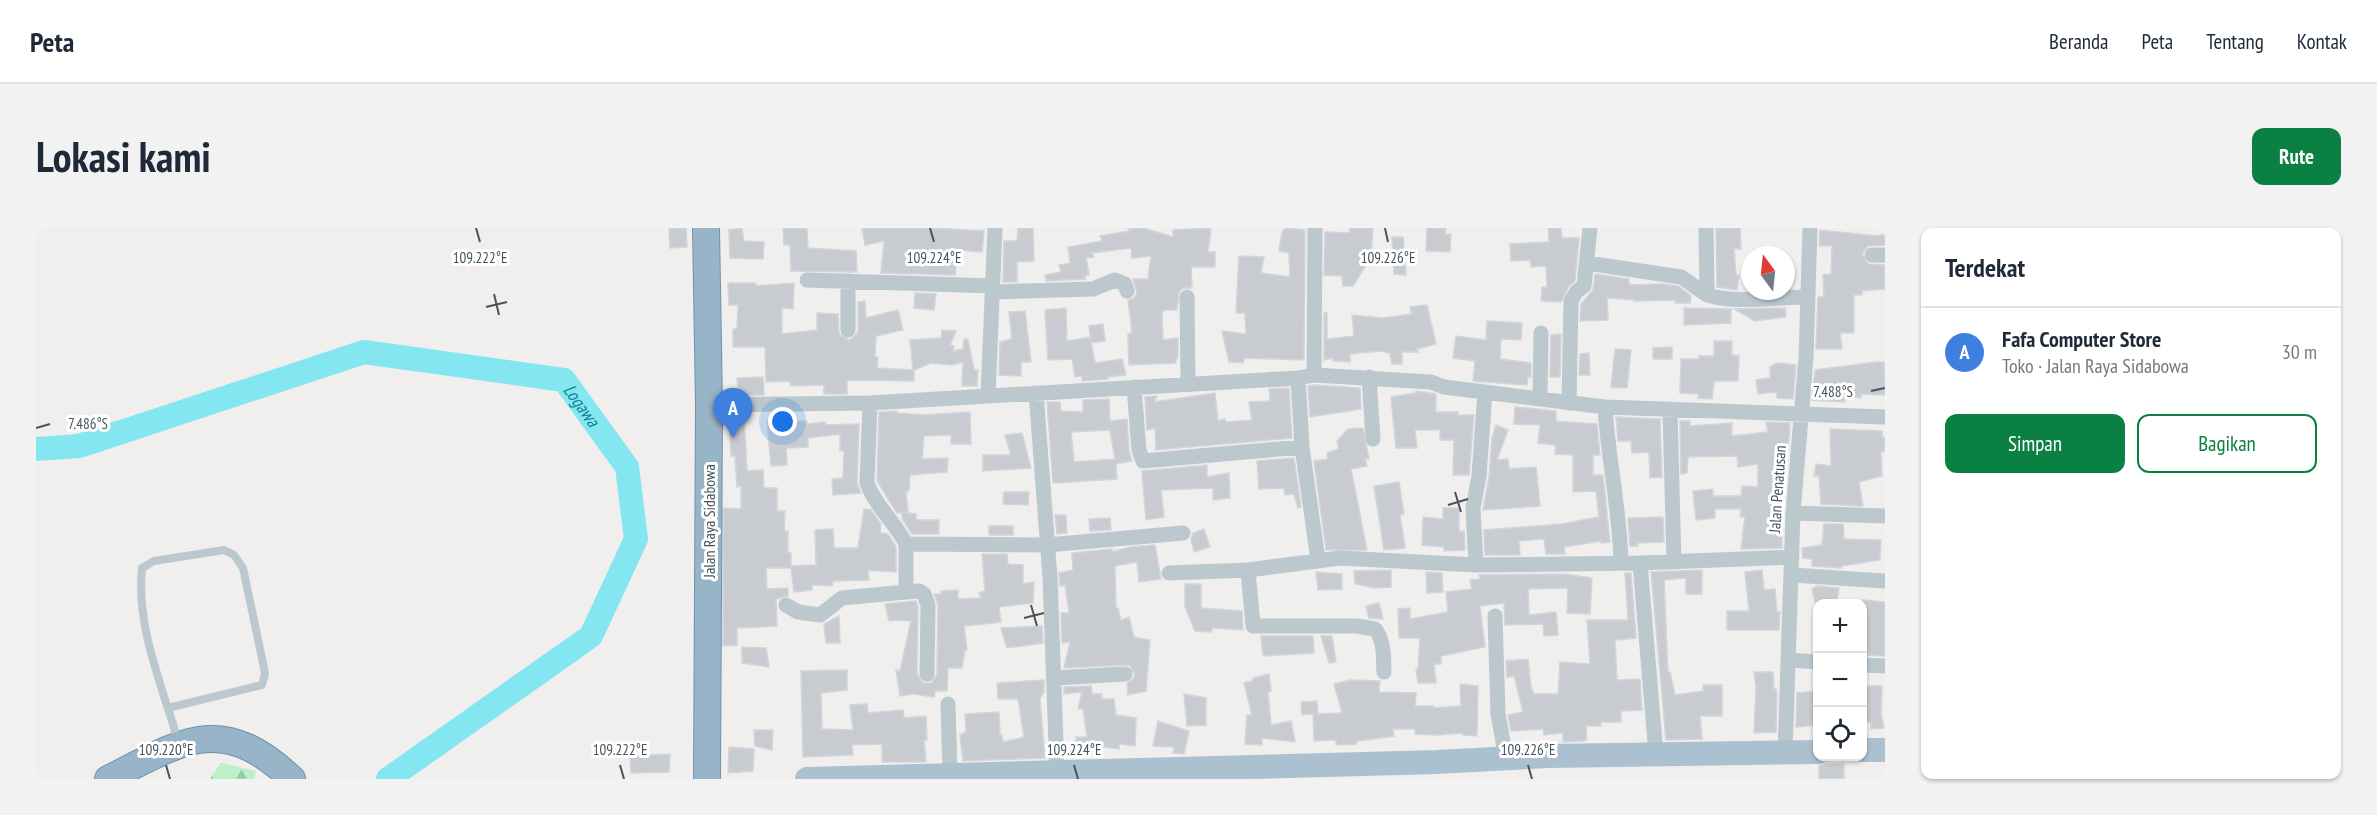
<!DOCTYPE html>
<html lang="id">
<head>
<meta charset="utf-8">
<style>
  :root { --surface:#fff; --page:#f2f2f3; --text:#1f2937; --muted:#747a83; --line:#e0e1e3; --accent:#0b8043 }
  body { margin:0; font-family:"PT Sans Narrow",sans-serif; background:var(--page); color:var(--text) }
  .controls { position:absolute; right:18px; bottom:18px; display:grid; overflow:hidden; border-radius:12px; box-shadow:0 2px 4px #0004 }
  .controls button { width:54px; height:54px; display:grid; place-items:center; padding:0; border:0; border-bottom:2px solid var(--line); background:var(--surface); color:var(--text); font:30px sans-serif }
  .compass { position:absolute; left:1705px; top:18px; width:54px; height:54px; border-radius:50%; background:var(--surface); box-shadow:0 2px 4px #0004; rotate:345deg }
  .you { position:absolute; left:747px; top:194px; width:21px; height:21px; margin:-15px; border:4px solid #fff; border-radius:50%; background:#1a73e8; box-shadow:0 0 0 9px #1a73e833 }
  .badge { display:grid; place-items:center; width:39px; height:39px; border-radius:50%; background:var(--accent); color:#fff; font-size:20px; font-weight:700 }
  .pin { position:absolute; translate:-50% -50px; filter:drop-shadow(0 2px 3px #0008) }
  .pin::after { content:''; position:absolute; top:32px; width:21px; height:18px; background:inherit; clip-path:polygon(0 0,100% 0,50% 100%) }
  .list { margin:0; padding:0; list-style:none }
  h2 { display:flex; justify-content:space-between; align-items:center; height:78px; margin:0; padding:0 24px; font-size:26px }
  h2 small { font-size:20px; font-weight:400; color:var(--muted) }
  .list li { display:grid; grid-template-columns:39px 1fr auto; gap:18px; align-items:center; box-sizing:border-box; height:90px; padding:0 24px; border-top:2px solid var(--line) }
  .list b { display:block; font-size:22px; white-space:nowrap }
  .list p { margin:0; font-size:20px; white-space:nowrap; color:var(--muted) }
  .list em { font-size:20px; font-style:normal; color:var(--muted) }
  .actions { display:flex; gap:12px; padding:18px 24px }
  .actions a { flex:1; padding:14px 0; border:2px solid var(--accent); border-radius:12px; text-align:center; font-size:21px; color:var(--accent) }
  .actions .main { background:var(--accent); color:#fff }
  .icon { flex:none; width:33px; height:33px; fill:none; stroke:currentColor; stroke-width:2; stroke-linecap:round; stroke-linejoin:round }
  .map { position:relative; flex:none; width:1849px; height:551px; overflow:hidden; border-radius:12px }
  header { display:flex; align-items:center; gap:36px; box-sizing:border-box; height:84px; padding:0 30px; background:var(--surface); border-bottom:2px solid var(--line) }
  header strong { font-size:28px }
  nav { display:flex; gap:33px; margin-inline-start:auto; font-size:21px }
  .intro { display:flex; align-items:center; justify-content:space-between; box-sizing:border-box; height:144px; padding:0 36px }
  h1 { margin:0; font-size:42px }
  .button { padding:15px 27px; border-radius:12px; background:var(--accent); color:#fff; font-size:21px; font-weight:700 }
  main { display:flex; gap:36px; padding:0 36px }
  aside { flex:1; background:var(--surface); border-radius:12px; box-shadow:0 2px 4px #0004 }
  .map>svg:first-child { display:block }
</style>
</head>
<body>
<header>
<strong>Peta</strong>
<nav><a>Beranda</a><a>Peta</a><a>Tentang</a><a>Kontak</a></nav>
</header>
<div class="intro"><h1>Lokasi kami</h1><a class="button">Rute</a></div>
<main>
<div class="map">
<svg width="1849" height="551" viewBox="0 0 1849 551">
  <defs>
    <pattern id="forest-firs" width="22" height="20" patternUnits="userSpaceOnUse" patternTransform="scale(1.5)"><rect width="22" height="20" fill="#baf1c9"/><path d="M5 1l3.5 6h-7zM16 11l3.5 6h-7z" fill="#99c6a6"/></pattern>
  </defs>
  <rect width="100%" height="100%" fill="#f1eeee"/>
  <path fill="url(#forest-firs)" d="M185 535 220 543 218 551H174Z"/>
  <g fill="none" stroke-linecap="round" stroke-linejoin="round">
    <path stroke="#84e6f1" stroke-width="24" id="s1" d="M0 221 43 218 328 124 528 152 591 239 600 311 555 408 352 551"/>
  </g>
  <path fill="#c8ccd1" stroke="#d2d5da" stroke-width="1.5" fill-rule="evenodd" d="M633 0H650L651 19 634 20Z
    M706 0 708 13 728 14 727 31 694 30 693 2Z
    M747 0H771L772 20 820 23 821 44 755 43 754 17H748Z
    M826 0H896L948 3 946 24 922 22 919 47 845 45 848 13 829 17Z
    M982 0H997L998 33 981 34V54H967L968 13H981Z
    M1092 0H1107L1137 9V2L1175 0 1172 24H1179V39H1155L1156 60H1147L1143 64 1141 82H1128L1126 85 1127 112 1142 110V128L1139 135 1093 137 1092 106 1096 105 1092 72 1098 70 1101 65 1097 51H1112L1115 28 1096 30 1095 20 1056 25 1058 29 1050 30 1053 47H1049L1050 51 1010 53 1009 47 1025 44 1023 37 1034 35 1032 19 1066 13 1064 8 1093 3Z
    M1250 0 1269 2 1268 132 1208 130 1207 135 1193 134 1186 103 1210 106 1209 85H1200L1203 28 1228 29 1225 45 1254 49 1253 25 1243 23 1246 4Z
    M1314 0H1337L1335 29 1317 58H1307L1306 48 1288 47 1289 4 1313 5Z
    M1391 0H1410L1409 6H1415L1414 24 1390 23Z
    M1512 0H1525L1526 10H1543L1539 53 1533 58 1525 74 1505 73 1506 59H1511L1510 38 1495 39 1494 32 1475 33 1474 16 1513 14Z
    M1680 0H1704L1705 21H1698L1700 47H1703L1701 62 1681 59Z
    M1784 2 1841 8 1849 6V17L1832 18 1826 26 1832 36 1849 37V61L1826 63V67H1818V105H1804L1806 121H1780L1782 69H1788L1787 47 1795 46 1796 18H1783Z
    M1356 9H1367L1370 47 1358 46Z
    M1559 46 1593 51V56L1595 57 1626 56 1642 58 1655 68 1654 75H1639L1640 72 1599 73V72L1571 70 1572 92 1544 93 1545 76 1557 62Z
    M692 55H720V58L758 55 757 81 746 80V106L781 102V85L802 86 803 106 813 112 820 107 822 103V74L829 73 830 90 862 82 867 102 840 108 839 129H842L841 140 877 142 874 112 905 110 906 102 920 103 914 117 918 118 917 123 927 121 928 111H932L938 142H942L941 158H926L927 134 916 137 895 135 878 142V153L811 152V166H788V157L755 158 754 153 730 154 729 119H697V101H701L702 77H693Z
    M879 65 900 66 898 82 878 80Z
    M1391 77 1400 116 1381 121 1382 124H1366V136H1356L1354 125 1345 123 1314 126V134L1297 133 1296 130 1288 132V85H1291V111L1318 108 1316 87 1347 90 1376 86 1374 79Z
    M1030 80 1031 113 1054 109 1059 135 1086 131 1090 147 1072 149V151L1046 153V148L1039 149 1036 131 1012 132 1009 82Z
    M1648 80 1695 81V95L1648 97Z
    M1749 80 1750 89 1719 93 1698 81Z
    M989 83 995 134H985V148L963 147 964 114 976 111 973 84Z
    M1451 93 1486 95 1485 112 1465 111 1464 131 1495 135V149H1492L1491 157 1437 153 1439 133 1417 130 1420 108 1450 112Z
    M1067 96 1069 113 1055 115 1053 98Z
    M1525 106 1524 149H1514L1515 107Z
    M1678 113H1696V127L1703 128 1702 153H1678L1676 171 1662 170 1663 166 1644 165 1645 131H1663V128H1678Z
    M1636 119V131H1617V120Z
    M1579 121 1595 122 1591 160 1575 159Z
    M1553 125 1554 147H1543L1544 126Z
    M1841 134H1848L1849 167 1825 166V170L1808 168 1809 174 1776 172 1779 142Z
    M1741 135 1760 137 1757 171 1741 170V164L1722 166 1720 152 1734 150V139Z
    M727 149 728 167H692V161H702L701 150Z
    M1279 157 1324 160 1325 181 1274 189 1272 158Z
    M1253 160 1256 210 1120 222 1119 200 1111 202 1109 169 1121 168 1118 174 1179 165 1182 193 1189 191 1190 194 1216 192 1213 174 1234 173 1233 161Z
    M1380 163 1400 166V184H1422V187H1438L1433 247H1417L1418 212H1404V202H1379L1381 220H1360L1355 169 1380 165Z
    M1073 171 1074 193 1091 191 1093 223 1096 233 1080 236 1081 251 1017 255 1011 174H1024L1025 183 1047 184V172ZM1074 202 1079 231 1038 234 1035 204Z
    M1479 179 1520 183V193L1561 196 1564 227H1557V247H1567L1574 314 1565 315V313L1528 319 1529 326H1510L1508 311 1483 313 1484 327H1449L1448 302 1526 296 1563 289 1560 263 1537 264V227L1519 226 1520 217 1502 215 1504 197 1478 196Z
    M861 183V185L889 187 934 184 935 216H915V207L888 208 886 231 912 230 911 244 874 247 873 263H870L872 284 861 285 841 253 843 184Z
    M693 186H708L711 243 727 242 728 260H741V283H749L748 303H752V325H755V338L780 337 779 302 797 301 798 320H822L828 281 835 282 845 296 844 305 852 306 860 319V344L832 342 833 352 797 353 796 358 776 357V362L758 364 755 340H730L731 361 752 360V368L740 371 741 398 701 400V417L687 418V280L705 281V258L701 259 699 228H695Z
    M1580 189 1624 191 1626 249 1614 250 1613 224 1596 225 1595 213H1582Z
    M748 192V194L771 193V196L789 194 790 197 823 196 821 255 825 265 797 267 796 251 807 250 808 223H804V206L772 210V219L750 220 751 237 735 238 731 193Z
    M1644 193H1654V198L1696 195V208L1732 204 1730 194 1754 195 1751 238 1745 239 1746 320 1705 321 1709 289H1704L1705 281H1679V290L1660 292 1657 263 1677 261V268H1705L1706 258 1722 259V236L1702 239 1701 228 1652 229 1651 245 1645 246Z
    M1460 197 1472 202 1461 232 1472 231 1473 241 1500 239 1504 278 1447 282 1453 249 1456 210Z
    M1327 200 1333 231H1329L1331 238 1315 241 1331 322H1290L1278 233 1292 231 1291 225 1303 221 1301 213 1312 201Z
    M1794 201 1846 203V209H1849V223L1845 224 1846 248 1823 254 1827 278 1785 276 1783 248H1778L1780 236 1795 238Z
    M986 205 995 240 947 243V227H975L969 207Z
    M1258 230 1265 279 1262 280 1258 266 1249 267 1248 260 1223 261 1221 233Z
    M1171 237V249L1193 245 1194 270 1177 272V260L1125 262 1128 289 1110 292 1106 243Z
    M1363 254 1368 286 1364 287 1369 320 1348 322 1338 258Z
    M968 264H993L992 277 967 276Z
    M1407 280H1423V304L1428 303 1429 322 1408 323V319L1386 317 1387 289 1407 291Z
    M866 284 880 286V292H903V306H876L866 291Z
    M1019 287H1030L1031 305 1021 306Z
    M1627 289 1628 314 1602 315V318H1594L1592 290Z
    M1074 290 1075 302 1054 303 1053 291Z
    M1788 296H1807L1808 311 1845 312 1844 332 1805 338V340L1776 338V331L1767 330 1766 320 1786 317Z
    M953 298H977V307H953Z
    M1168 301 1174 319 1158 324 1155 311 1157 305Z
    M1119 317 1125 351 1103 354 1101 334 1079 338 1080 380H1082L1085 392 1093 389 1098 409 1114 412 1110 463 1092 467 1091 455 1097 451 1099 446 1093 437 1028 440 1034 414 1026 415 1025 385H1033L1029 357 1024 358 1023 345 1037 342 1036 325 1076 321V324L1095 319Z
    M946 326H971L972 336 987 337V356L998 354 997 375 963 379 965 394 928 398 931 422H929L926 440H912L911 463H899L898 469 878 466 864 468 860 442 864 443 875 393 862 392 853 393 849 376 880 373 882 379 881 446 887 455H895L901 446 902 377 898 366H905V363L922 362V371L945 370 943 365 949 363Z
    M1355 342V359L1338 360 1319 356 1318 343Z
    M1666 342V366H1650V350L1628 352 1632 444H1634L1639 467 1667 463V457H1686V488H1664L1666 511 1630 512 1615 344Z
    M1726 342 1728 362 1739 361 1741 384H1744L1743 402H1691V383H1713L1709 344Z
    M1280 344 1306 346V361L1282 362Z
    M1390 344 1406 345 1407 364 1391 365Z
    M1589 345H1595L1600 410 1579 412 1581 452 1604 451 1606 482 1585 483V494H1565V498H1550L1551 511 1548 513 1527 514V505L1508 507 1507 501 1475 503 1472 487 1487 484 1478 448 1471 449 1470 433 1492 431 1495 458 1498 466H1522L1524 434 1554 436 1551 392H1592Z
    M1528 346 1556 350 1554 386 1531 385 1532 360 1492 361 1493 387 1520 384 1522 407 1508 408 1507 396 1469 397 1468 375 1444 378 1449 419 1405 428V436H1398L1400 455H1382L1380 441H1382L1384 410H1363L1362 381 1374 380V391L1412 384 1410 364 1436 361 1434 352 1444 351 1443 347Z
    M1149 356H1165V380L1206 383 1207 402 1176 400V404L1159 403 1149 379Z
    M1781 358 1803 360 1801 375H1779L1776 361Z
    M1827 372 1849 374V428L1827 427Z
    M1343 375 1347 391 1333 390 1330 378Z
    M803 388 804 415H790L788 396Z
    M1006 398 1007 415 971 420 965 400Z
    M1225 408H1277L1278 425 1227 428Z
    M1285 408H1296L1300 434 1293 435Z
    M706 419 730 420 733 439 706 435Z
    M811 442V462L785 465 786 501 817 502 814 477 831 476 832 485 867 482 868 490 890 488 891 512H888L890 534H846V516L816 517 817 527 767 529 765 443Z
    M1718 444H1737L1738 461H1740L1741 466 1740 504 1718 505 1720 459Z
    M1233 446 1235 463 1232 464 1235 497 1255 493 1259 514 1226 510V517L1209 516 1211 487H1216L1208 455 1216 453 1217 450Z
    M1008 452V464L1004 471 1009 530 927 533 924 507 930 504 929 486 963 484 964 507H966L967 514 988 509 982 471H962L961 455Z
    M1314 452 1344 453 1343 464 1380 465 1379 478H1397V480L1425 478 1424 456 1442 458 1441 508 1427 507 1426 505 1402 507 1379 506V501H1357L1358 508 1321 513V516L1300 517V512L1278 513 1277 486 1266 487 1265 474 1281 473 1282 486 1306 485 1298 456Z
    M1055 458 1056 466H1066V471H1078L1080 487 1100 490 1099 518 1083 516V521L1069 519 1055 524V526L1040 525V509H1051L1047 481H1042L1046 464 1028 466V459Z
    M1827 458H1846L1845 486 1848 500 1835 501V494L1827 495Z
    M1779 463 1782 497 1760 499 1761 465Z
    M1148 466 1170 470V497L1151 498Z
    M1122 493 1153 503 1148 526 1137 525 1138 519 1117 518Z
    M718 502H737L736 522 719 518Z
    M693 519 718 521 717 543 692 545Z
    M634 526 633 544 595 545 594 528Z
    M1789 536H1808V551H1783V538Z"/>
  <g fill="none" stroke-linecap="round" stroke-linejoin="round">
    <defs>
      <path id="trunk" d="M670 0 673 177 671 551
        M72 551C147 513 185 484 256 551"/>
    </defs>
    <use href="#trunk" stroke="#6e92ac" stroke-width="28"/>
    <path stroke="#bbc8ce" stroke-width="8" d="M132 480 226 457 229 446 227 435 207 340 198 327 188 322 118 333 106 340C100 399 126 457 142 513"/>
    <path stroke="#bbc8ce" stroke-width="15" d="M1670 0 1671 67
      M1836 27H1849
      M1551 35 1645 49C1654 54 1664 64 1673 67 1694 76 1748 69 1772 69
      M771 52 957 58
      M957 64 1057 61 1079 52 1089 56 1091 63
      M1151 69 1152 156
      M812 102V53
      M1278 147 1279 0
      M1333 149 1337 211
      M1262 150 1266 219 1282 332
      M1098 159 1103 222 1107 233 1266 219
      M1000 165 1014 349 1021 544
      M952 167 959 0
      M1504 170 1505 105
      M834 175 831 255C839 278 859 294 870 316
      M1533 175 1535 73 1541 63 1548 58 1554 0
      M673 177 834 175 1262 150 1278 147 1395 154 1408 159 1569 179 1849 189
      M1569 179C1572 231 1584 282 1585 335
      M1634 183 1638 334
      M1757 285 1849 288
      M1604 335 1620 527
      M1440 337 1437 280 1443 248 1449 164
      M1133 345 1212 342
      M1756 347 1849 353
      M870 364 883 363 888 366 892 377 891 446
      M750 377 762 384 784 387 806 370 870 364V316L1011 317 1147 305
      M1459 388 1462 486 1470 531
      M1753 432 1782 434
      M1826 437 1849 438
      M1348 444C1347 430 1349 413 1339 401L1321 398H1217L1212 342 1304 330 1440 337 1604 335 1756 329
      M1018 450 1089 446
      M912 476 914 546
      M1749 525 1757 285 1770 130 1774 0"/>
    <path stroke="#acc1cf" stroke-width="24" d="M1826 522H1849
      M771 551 1401 534 1512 528 1782 524"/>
    <use href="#trunk" stroke="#98b4c8" stroke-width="26"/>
  </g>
  <path fill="none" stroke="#45545d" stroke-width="2" d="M440 0 444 14M894 0 898 14M1349 0 1352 14M458 66 463 87M450 79 471 74M1835 163 1849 160M0 200 14 196M1419 264 1425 284M1412 277 1432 271M995 377 1001 398M988 390 1008 385M130 537 134 551M584 537 588 551M1038 537 1042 551M1492 537 1496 551"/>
  <g text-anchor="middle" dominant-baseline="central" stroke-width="6" stroke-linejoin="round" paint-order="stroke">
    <g font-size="16" fill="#45545d" stroke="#fff">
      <text transform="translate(1741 261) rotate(-86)">Jalan Penatusan</text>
      <text transform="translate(673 293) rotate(-90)">Jalan Raya Sidabowa</text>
    </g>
    <g font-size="18" font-style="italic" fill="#078391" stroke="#fff">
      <text stroke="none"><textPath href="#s1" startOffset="576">Logawa</textPath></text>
    </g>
  </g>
  <g font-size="15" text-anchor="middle" fill="#45545d" stroke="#fff" stroke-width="6" stroke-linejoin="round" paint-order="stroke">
    <text x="444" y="35">109.222°E</text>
    <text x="898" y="35">109.224°E</text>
    <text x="1352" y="35">109.226°E</text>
    <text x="1797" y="169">7.488°S</text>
    <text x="52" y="201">7.486°S</text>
    <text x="130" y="527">109.220°E</text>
    <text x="584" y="527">109.222°E</text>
    <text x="1038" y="527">109.224°E</text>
    <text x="1492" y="527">109.226°E</text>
  </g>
</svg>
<div class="controls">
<button>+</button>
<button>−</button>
<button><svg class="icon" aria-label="locate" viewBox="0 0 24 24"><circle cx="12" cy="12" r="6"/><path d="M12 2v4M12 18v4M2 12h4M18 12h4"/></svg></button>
</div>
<svg class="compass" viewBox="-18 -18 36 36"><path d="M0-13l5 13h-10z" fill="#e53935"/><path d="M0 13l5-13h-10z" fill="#747a83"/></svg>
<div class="you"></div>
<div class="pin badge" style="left:697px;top:210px;background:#3f7fe0">A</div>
</div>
<aside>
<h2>Terdekat<small></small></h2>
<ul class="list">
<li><span class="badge" style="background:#3f7fe0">A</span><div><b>Fafa Computer Store</b><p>Toko · Jalan Raya Sidabowa</p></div><em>30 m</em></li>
</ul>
<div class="actions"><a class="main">Simpan</a><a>Bagikan</a></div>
</aside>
</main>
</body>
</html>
